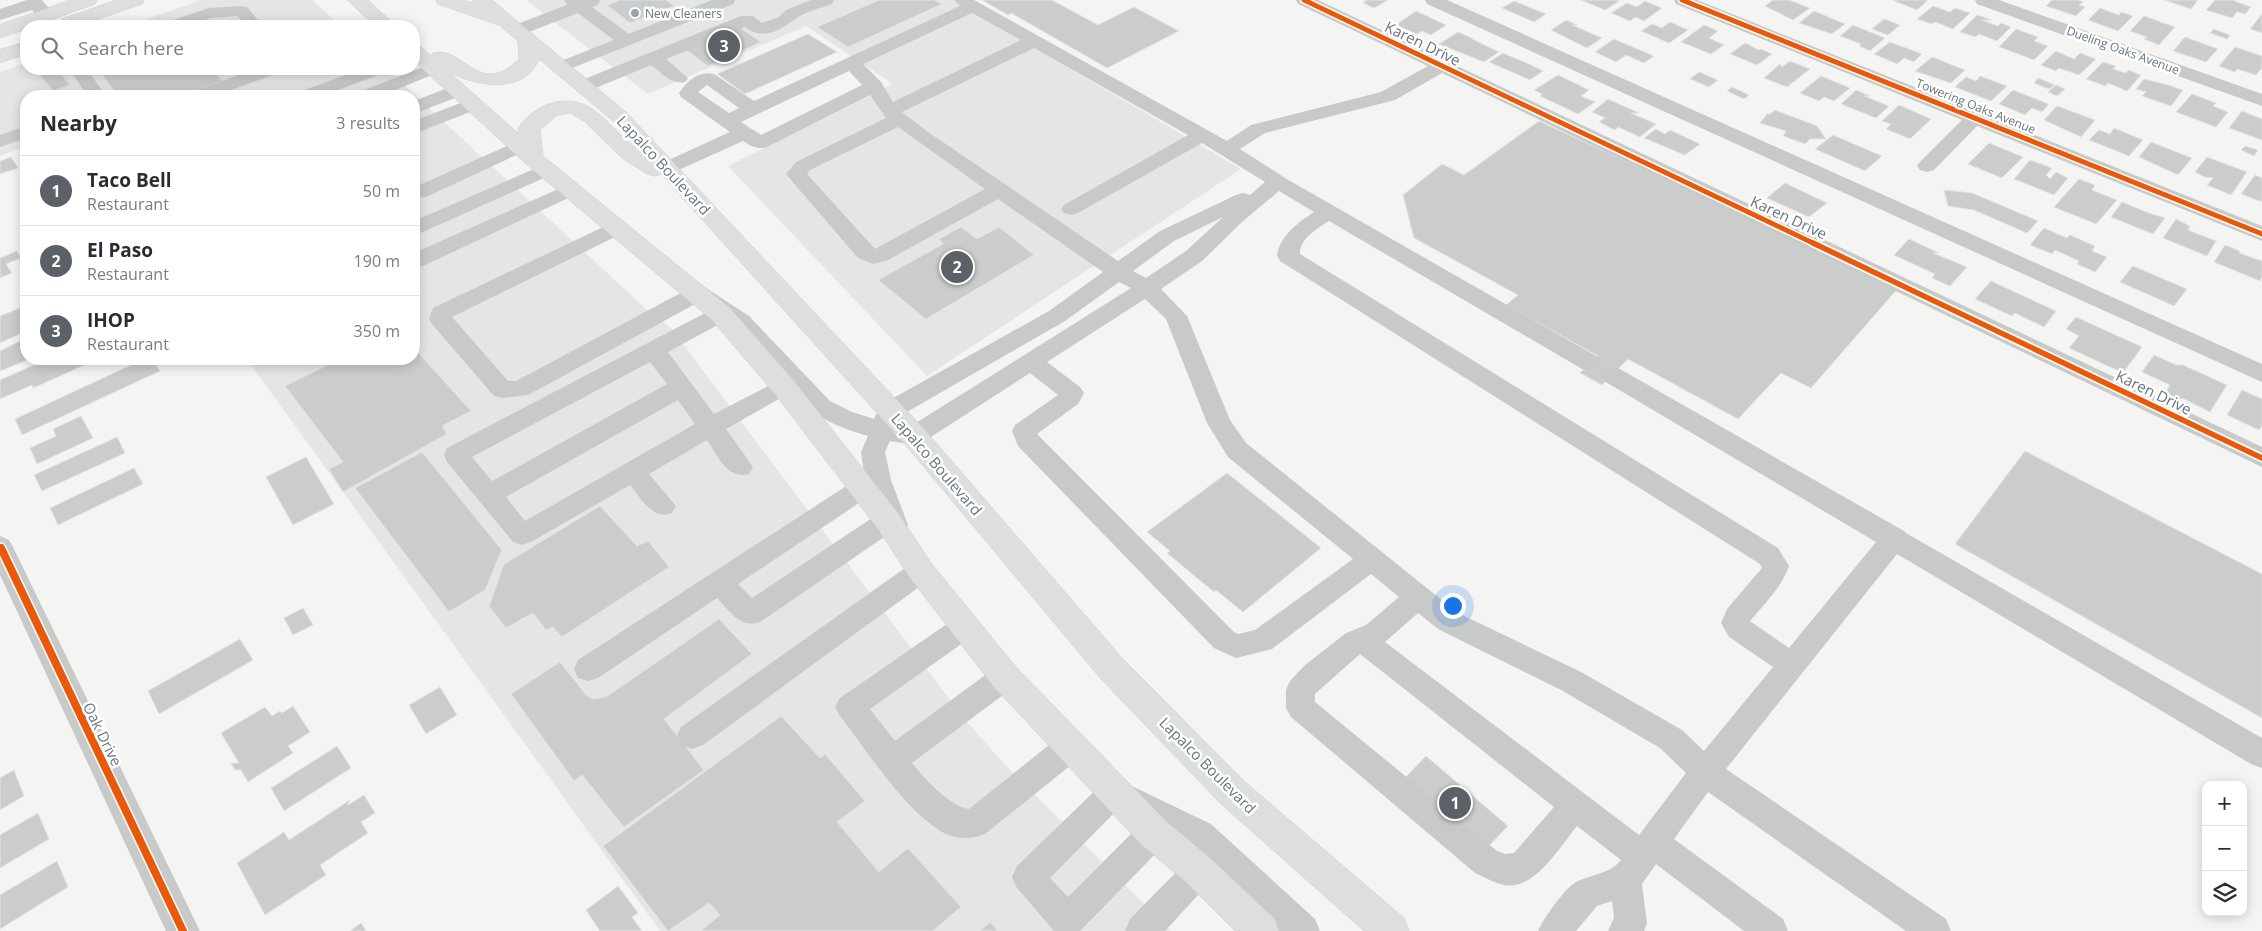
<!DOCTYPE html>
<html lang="en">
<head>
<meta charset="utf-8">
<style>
  :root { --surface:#fff; --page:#f2f2f3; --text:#2b2b33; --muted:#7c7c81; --line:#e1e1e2; --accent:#5c6168 }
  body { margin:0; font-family:"Open Sans",sans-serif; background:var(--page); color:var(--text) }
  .controls { position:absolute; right:15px; bottom:15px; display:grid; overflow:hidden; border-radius:10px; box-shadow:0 2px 12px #0003 }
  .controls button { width:45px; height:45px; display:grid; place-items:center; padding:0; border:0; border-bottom:1px solid var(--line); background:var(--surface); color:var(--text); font:25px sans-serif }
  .you { position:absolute; left:1452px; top:605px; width:18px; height:18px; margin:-12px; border:4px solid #fff; border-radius:50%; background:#1a73e8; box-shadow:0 0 0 8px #1a73e833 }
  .badge { display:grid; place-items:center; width:32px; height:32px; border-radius:50%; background:var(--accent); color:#fff; font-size:16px; font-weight:700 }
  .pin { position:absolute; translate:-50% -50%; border:2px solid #fff; box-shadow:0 1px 5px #0006 }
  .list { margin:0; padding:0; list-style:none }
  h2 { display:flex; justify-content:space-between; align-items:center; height:65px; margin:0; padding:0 20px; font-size:21px }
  h2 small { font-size:16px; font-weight:400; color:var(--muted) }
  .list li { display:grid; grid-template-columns:32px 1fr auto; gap:15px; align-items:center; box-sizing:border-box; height:70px; padding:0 20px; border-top:1px solid var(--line) }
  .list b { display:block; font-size:19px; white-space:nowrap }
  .list p { margin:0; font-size:16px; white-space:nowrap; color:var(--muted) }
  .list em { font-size:16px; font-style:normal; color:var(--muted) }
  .icon { flex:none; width:28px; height:28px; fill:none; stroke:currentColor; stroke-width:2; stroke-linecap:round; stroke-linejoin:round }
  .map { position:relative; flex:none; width:2262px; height:931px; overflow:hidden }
  .search { position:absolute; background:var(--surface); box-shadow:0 2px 12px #0003; left:20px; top:20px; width:400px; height:55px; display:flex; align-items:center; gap:12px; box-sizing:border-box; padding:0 18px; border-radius:20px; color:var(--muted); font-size:19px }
  .panel { position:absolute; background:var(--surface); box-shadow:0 2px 12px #0003; left:20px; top:90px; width:400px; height:275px; border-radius:20px }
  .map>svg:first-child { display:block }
</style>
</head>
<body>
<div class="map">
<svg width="2262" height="931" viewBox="0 0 2262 931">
  <rect width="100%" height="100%" fill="#f4f4f2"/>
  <path fill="#e4e5e5" d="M201 0H312L341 26H128Z
    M526 0H953L1241 169 927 376 728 166 893 84 806 26 648 94Z
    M26 63V69H387L645 308 671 328 965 720 1009 769 1171 931H660L247 359H414V96H26V146L0 156V72Z"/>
  <path fill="#cbcccc" stroke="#e3e3e2" d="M620 0H666L674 6 630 23 607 5Z
    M879 0H935L942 4 848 47 817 27Z
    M982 0H1052L1098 25 1134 7 1179 31 1107 68 1011 13 1008 15Z
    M1364 0H1388L1374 8 1363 3 1366 1Z
    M1581 0H1617L1619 1 1605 10Z
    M1773 0H1789L1810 8 1793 20 1765 6Z
    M1892 0H1928L1917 10Z
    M2052 0H2078L2083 2 2079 5 2085 7 2076 16 2046 6Z
    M2164 0H2198L2191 9Z
    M2215 0H2232L2251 7 2245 14 2237 12 2232 18 2206 10Z
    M1514 1 1546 14 1534 22 1502 8Z
    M1645 1 1662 8 1644 21 1635 17 1630 21 1611 13 1627 3 1637 7Z
    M1933 6 1950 12 1955 8 1970 13 1953 29 1935 22 1931 24 1917 19Z
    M2100 8 2119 15 2121 12 2133 16 2118 31 2088 20Z
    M1416 11 1446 25 1431 35 1422 31 1417 34 1396 25Z
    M1814 11 1845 24 1832 34 1799 23Z
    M2262 14V33L2250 29Z
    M1977 15 1992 20H1982L1998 26 2001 23 2011 27 1997 41 1979 34 1976 37 1960 32Z
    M2144 16 2175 27 2159 45 2144 39 2147 37 2130 31Z
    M1884 19 1900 25 1888 35 1872 29Z
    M1566 20 1577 25H1572L1602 38 1587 48 1551 30Z
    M1670 22 1688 30 1669 43 1641 31 1652 24 1662 28Z
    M1704 25 1718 31 1709 38 1724 45 1711 54 1681 42Z
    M1853 25 1885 38 1870 51 1859 46 1861 44 1840 36Z
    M739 27 761 42 708 66 686 50Z
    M2016 29 2038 37 2034 41 2048 46 2034 60 1999 47Z
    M2214 29 2230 35 2227 39 2210 33Z
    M1458 32 1474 39H1472L1499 52 1484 62 1439 44Z
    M808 34 837 52 745 94 717 74Z
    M2185 37 2218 49 2206 62 2173 51Z
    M1614 39 1654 56 1644 63 1626 55 1616 62 1595 52Z
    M1890 42 1922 54 1914 62 1904 58 1897 64 1874 54Z
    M1745 43 1759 50 1761 49 1772 54 1757 65 1730 54Z
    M2235 47 2262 56V68L2256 75 2237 69 2235 72 2219 66Z
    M2056 51 2074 59 2080 53 2096 59 2079 75 2059 68 2056 71 2041 65Z
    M1503 53 1529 64 1543 71 1530 80 1489 62Z
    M1932 57 1965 70 1951 83 1915 71Z
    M1790 61 1810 69 1787 87 1764 78 1780 64 1782 67Z
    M2103 62 2116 66 2113 69 2126 73 2128 70 2141 75 2127 91 2108 83 2105 86 2086 79Z
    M50 69H57L70 85 53 91 38 73Z
    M98 69H211L223 81 180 96H118Z
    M1699 72 1718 80 1709 87 1690 79Z
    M1558 75 1589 90 1581 96 1595 102 1578 114 1540 96 1542 94 1534 90Z
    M1821 76 1850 88 1834 101 1824 97 1819 101 1800 93Z
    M1980 76 2007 86 1991 101 1955 87 1966 77 1976 81Z
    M2038 78 2055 85 2049 89 2034 83Z
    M2144 79 2168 85 2183 90 2171 106 2142 96 2146 92 2136 89Z
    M2056 85 2065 89 2057 96 2048 92Z
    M1732 87 1749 95 1744 99 1727 91Z
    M1856 90 1870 96H1864L1889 106 1876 118 1841 104Z
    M2013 90 2049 104 2042 112 2032 108 2025 115 1999 104Z
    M2192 94 2216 103 2213 106 2228 112 2216 127 2176 112Z
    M1608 99 1639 113H1631L1656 124 1640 137 1618 127 1615 130 1599 122 1605 118 1592 112Z
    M1899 105 1931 119 1910 139 1886 129 1891 124 1882 121Z
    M2057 106 2095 120 2081 137 2044 120Z
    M1775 110 1817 126 1826 139H1810L1805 144 1783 136 1786 131 1760 123 1768 113 1769 115Z
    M2242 111 2262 119V140L2229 128Z
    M1539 121 1899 287 1811 388 1781 373 1738 419 1628 359 1602 385 1580 373 1598 356 1506 305 1518 295 1414 238 1403 195 1442 164 1464 175Z
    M2114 128 2143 140 2129 156 2089 140 2099 130 2110 134Z
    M1656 129 1665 134 1670 130 1700 144 1685 155 1644 138Z
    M1833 135 1882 156 1865 171 1815 149Z
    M2151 142 2192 158 2178 175 2139 157Z
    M1989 143 2023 157 2002 178 1968 164Z
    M2245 146 2258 150 2254 156 2241 150Z
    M11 157 18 168 0 174V161Z
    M2207 157 2247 172 2231 195 2207 185 2213 178 2205 177 2195 172Z
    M2030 160 2052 168 2046 175 2050 179 2056 172 2068 178 2054 195 2014 179Z
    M2255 175 2262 178V202L2241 194Z
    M2079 179 2095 185 2092 190 2117 200 2096 224 2054 207Z
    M1785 183 1827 203 1809 217 1767 198Z
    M1944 190 1972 193 2038 221 2027 233 1974 210 1948 206Z
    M2122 202 2149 213 2165 218 2153 234 2111 217Z
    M2176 219 2190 226 2188 230 2216 241 2207 256 2163 238Z
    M961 227 977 239 999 227 1034 255 926 319 878 280 943 244 939 239Z
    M2044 228 2067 238 2070 235 2095 246 2092 251 2107 257 2095 272 2077 264 2079 261 2055 250 2052 254 2030 245Z
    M1909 239 1939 253H1933L1967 267 1950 286 1932 278 1935 274 1894 255Z
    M2225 245 2240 251 2239 253 2262 261V277L2260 281 2214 262Z
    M17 251 21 258 6 264 12 273 0 278V258Z
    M2133 266 2187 289 2174 306 2120 282Z
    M1991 281 2056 311 2044 327 2015 313 2012 316 1975 299Z
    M20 308 26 318V331L0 343V316Z
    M2076 317 2142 347 2123 373 2069 348 2079 336 2066 329Z
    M26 338V359H30L0 371V351Z
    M414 348 471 411 442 426 447 434 343 492 329 469 343 462 285 386 340 359H414Z
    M2154 355 2176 365H2183L2227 385 2210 412 2182 398 2179 402 2164 395 2170 385 2142 372Z
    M48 359H98L33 388 32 385 0 399V380Z
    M144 359H152L160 371 22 435 15 419Z
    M2242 390 2262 399V426L2259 430 2227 415Z
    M81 416 93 438 37 464 30 448 56 436 53 429Z
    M117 437 125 453 42 491 34 475Z
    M2025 451 2262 574V718L1955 544Z
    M422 452 502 550 485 590 449 612 355 488Z
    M306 457 334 504 293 525 266 477Z
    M134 468 143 484 58 525 50 508Z
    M1227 473 1321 548 1243 612 1216 590 1214 592 1167 553 1170 551 1147 532Z
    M600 506 637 546 648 541 669 567 562 637 553 627 546 630 533 613 506 628 489 606 504 564Z
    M303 608 313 625 293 635 284 618Z
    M719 619 752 654 664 719 704 770 624 827 582 775 574 781 511 694 560 662 586 695 593 699 606 697Z
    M240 639 253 660 159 714 148 691Z
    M440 687 457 715 426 734 409 705Z
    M293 706 310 732 288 746 293 753 248 782 241 770H235L231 763H239L221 733 265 707 272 716 280 711 282 713Z
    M781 716 820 758 825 754 865 801 837 822 879 872 908 848 961 907 933 931H703L702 930 720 915 709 903 668 931 603 846Z
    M337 746 351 768 284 811 271 788Z
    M1426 756 1508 826 1484 851 1402 781Z
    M14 770 24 796 0 810V778Z
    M364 795 375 813 361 822 368 833 320 865 326 875 265 915 237 863 284 832 289 840 350 800 348 805Z
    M38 813 49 839 0 868V835Z
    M57 861 68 887 0 929V895Z
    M618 886 638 913 632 917 642 931H600L586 910Z
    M990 922 998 931H980Z
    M361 923 366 931H350Z"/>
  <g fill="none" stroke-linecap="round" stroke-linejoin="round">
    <defs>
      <path id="major" d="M71 0H97L95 4 34 26H26V29L0 38V25Z
        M117 0H144L142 4 78 26H62L59 23 62 19Z
        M348 0H368L396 26H375Z
        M436 0H463L475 4 472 0H492L627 113 924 429 1123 659 1244 781 1404 918 1409 931H1364L1220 803 1101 679 904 443 661 174 655 176 647 174 622 158 584 121 570 113 557 115 540 130 543 156 730 308 793 380 898 513 931 563 1016 667 1166 821 1211 859 1274 918 1279 931H1235L1187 883 1142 845 994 687 911 579 878 529 775 394 712 320 525 163 414 61V45L421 47 431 56 433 53C463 45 479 99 519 59L518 41 499 25 438 4ZM539 59 613 121 638 149C607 129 594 90 549 104 537 108 526 117 518 128L519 134 448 71C475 87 525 95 539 59Z
        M26 42V54L0 63V50Z"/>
    </defs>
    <use href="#major" stroke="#d1d1d1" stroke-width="1"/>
    <path fill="#c8caca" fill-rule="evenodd" d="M27 0H42L55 15 52 19C42 21 38 17 32 10L0 20V9Z
      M564 0H600L598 5 592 7 629 34 712 0H735L733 4 562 72 556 71 553 67 556 63 614 40 578 13 524 34H512L509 30 512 26 567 5Z
      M811 0H834L832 4C821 8 808 11 798 17 781 29 765 42 745 27L666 59 688 78 685 82C671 85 662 73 651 65L591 90 584 92 577 90 575 86 577 82 741 16H753L762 23 779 17 786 10Z
      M954 0H974L1227 141 1251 125 1381 92 1428 66 1298 4 1296 0H1318L2262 447V467L1442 73 1395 100 1265 133 1240 149 1285 178 1598 357 1602 363 1598 369 1590 371 1582 369 1329 221C1318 228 1299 239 1300 254L1778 548 1789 566C1782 587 1764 604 1750 621L1789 648 1876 542 1604 381 1600 375 1604 369 1612 367 1620 369 1904 531 1906 533 2262 738V768L2251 764 1897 554 1726 769 1946 919 1951 931H1906L1708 792 1674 839 1783 919 1788 931H1744L1656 864 1642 884 1647 923 1644 931H1608L1614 918 1612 901 1597 906 1576 931H1538C1543 919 1565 888 1576 882 1592 874 1610 874 1621 860L1577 826C1560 846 1535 891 1504 885 1494 883 1484 877 1475 873L1291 717 1286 708V690L1290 681 1304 666 1346 633 1366 625 1399 597 1371 574 1272 649 1236 658 1214 648 1018 446 1012 431 1015 425 1058 395 1030 373 923 442 914 445 890 441 885 452 891 480 908 525 904 532 895 535 890 533 760 622C740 629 730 611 717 598L598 678 588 681 578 678 574 669 578 660 854 481 865 479 861 452 868 436C831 425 819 419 793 391L726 429 753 467 749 474C727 480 718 456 707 440L649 474 676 506 672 513C652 520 642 499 630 485L531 542 522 545 513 542 447 462 444 455 447 448 709 311 697 303 528 395 502 398 494 396 432 324 429 319 433 308 618 220 625 222 628 227 625 232 452 317 508 381H516L690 288 698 286 706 288 749 316 830 401 852 412 874 419 881 405 1049 311 1103 272 998 199 888 260 873 264 858 258 786 174 796 162 886 118 870 95 767 147C757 150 751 146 743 141L674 172 667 174 660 172 657 168 660 164 730 132 681 97 679 93C687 81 699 70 714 74L754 101 960 6ZM972 13 1021 40 893 102 881 82 863 64ZM1034 48 1188 135 1064 205 1061 209 1064 213 1071 215 1078 213 1202 143 1265 182 1250 195 1243 193 1236 195 1160 231 1118 261 928 132 902 112ZM849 71 862 85 761 135 741 122ZM707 85 739 108 729 113 698 92ZM898 127 985 189 875 249 807 174 810 170ZM1279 191 1314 212C1298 223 1280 235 1277 256L1280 261 1760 564 1762 568 1727 609 1721 623 1729 637 1773 667 1704 751 1682 730 1581 672 1458 613 1246 443 1230 420 1187 316 1161 289 1202 261 1242 222ZM1223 217 1186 251 1146 278 1133 271 1174 241ZM1119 282 1131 288 911 426 897 424 900 416 1065 321ZM1145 299 1166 319 1207 423 1228 457 1353 559 1255 630 1238 634 1234 632 1037 434 1078 404 1084 393 1080 387 1047 362ZM725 321 733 326 782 379 714 414 668 352ZM650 362 667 384 492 481 472 457ZM678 400 695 424 525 521 506 497ZM871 495 878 514 752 598 738 584ZM1418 613 1438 629 1561 690 1660 748 1686 773 1639 835 1385 642ZM1360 654 1554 807 1514 853 1505 854 1497 851 1315 702V694Z
      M1425 0H1447L2262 364V382L1427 4Z
      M1674 0H1697L2262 226V241L1977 126 1934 170 1927 172 1920 170 1917 166 1920 162 1962 120 1676 4Z
      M1975 0H1999L2262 94V106L1977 4Z
      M241 6 247 7 263 26H246L237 16 211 18 189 26H164L167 22 209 8Z
      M433 63 439 64 442 68 439 72 381 96H357L359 92Z
      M69 69H87L106 96H88Z
      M256 69H281L278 73 215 96H189L191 92Z
      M362 69H387L384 73 322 96H297L299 92Z
      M458 84 465 86 467 90 465 94 414 114V101Z
      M473 98 480 100 482 104 480 108 414 134V121Z
      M26 126V138L0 147V135Z
      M520 140 527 142 530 146 527 150 426 197 414 198V182L422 184Z
      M548 163 555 165 558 169 555 173 414 236V221Z
      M572 183 579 185 582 189 579 193 423 266 414 268V253Z
      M0 536 9 540 13 547 200 931H166L0 575Z
      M921 560 930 563 934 571 930 579 703 745 692 749 681 745 677 736 681 727 912 563Z
      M964 615 974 619 978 627 974 635 870 709 895 741 995 668 1005 665 1015 668 1019 677 1015 686 912 763C924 778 950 807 969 809L1059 737 1070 734 1081 737 1085 747 1081 757 985 834C972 839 957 840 944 833 905 811 868 752 840 716L835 707 840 698 954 619Z
      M1115 778 1211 824 1315 919 1320 931H1279L1215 870 1210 882 1165 931H1125L1130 919 1188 860 1200 856 1189 846 1169 835 1165 844 1080 931H1054L1017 888 1012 877 1017 866 1104 782ZM1118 809 1143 822 1068 897 1050 878Z"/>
    <use href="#major" fill="#dddede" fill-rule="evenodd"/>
    <defs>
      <path id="cycleway-far2" d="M1304 0 1815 244
        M1682 0 2262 234"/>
      <path id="cycleway-far1" d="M1813 243 2262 458
        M0 547 1 550"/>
      <path id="cycleway" d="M1 548 183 931"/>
    </defs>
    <use href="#cycleway-far2" stroke="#fff" stroke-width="8"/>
    <use href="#cycleway-far1" stroke="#fff" stroke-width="9"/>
    <use href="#cycleway" stroke="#fff" stroke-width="11"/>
    <use href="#cycleway-far2" stroke="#e8590c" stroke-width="5"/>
    <use href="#cycleway-far1" stroke="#e8590c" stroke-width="5.5"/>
    <use href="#cycleway" stroke="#e8590c" stroke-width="8"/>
  </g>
  <circle fill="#97a2a9" stroke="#fff" stroke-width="2" cx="635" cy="13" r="5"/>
  <g text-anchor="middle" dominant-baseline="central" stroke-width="5" stroke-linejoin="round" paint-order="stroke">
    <g font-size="12" fill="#657681" stroke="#fff" text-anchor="start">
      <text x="645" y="13">New Cleaners</text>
    </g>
    <g font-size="12" fill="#657681" stroke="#fff">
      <text transform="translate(2123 50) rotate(20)">Dueling Oaks Avenue</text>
      <text transform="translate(1976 106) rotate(22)">Towering Oaks Avenue</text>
    </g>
    <g font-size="15" fill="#657681" stroke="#fff">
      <text transform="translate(1423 43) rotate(26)">Karen Drive</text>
      <text transform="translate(664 165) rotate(47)">Lapalco Boulevard</text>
      <text transform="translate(1789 217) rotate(25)">Karen Drive</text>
      <text transform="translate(2154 392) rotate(26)">Karen Drive</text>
      <text transform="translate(937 464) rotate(49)">Lapalco Boulevard</text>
      <text transform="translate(103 734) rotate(64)">Oak Drive</text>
      <text transform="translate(1208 765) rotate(45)">Lapalco Boulevard</text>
    </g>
  </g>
</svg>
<div class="controls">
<button>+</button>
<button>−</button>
<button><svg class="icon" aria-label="layers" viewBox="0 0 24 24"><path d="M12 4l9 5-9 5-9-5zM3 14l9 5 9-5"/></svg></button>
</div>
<div class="you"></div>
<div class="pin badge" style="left:1455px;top:803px">1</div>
<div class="pin badge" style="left:957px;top:267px">2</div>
<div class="pin badge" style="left:724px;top:46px">3</div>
<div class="search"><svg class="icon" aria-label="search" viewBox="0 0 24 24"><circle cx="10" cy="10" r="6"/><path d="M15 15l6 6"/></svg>Search here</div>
<section class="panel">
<h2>Nearby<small>3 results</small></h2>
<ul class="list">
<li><span class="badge">1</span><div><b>Taco Bell</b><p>Restaurant</p></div><em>50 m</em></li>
<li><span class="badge">2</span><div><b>El Paso</b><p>Restaurant</p></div><em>190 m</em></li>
<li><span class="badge">3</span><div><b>IHOP</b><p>Restaurant</p></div><em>350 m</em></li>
</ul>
</section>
</div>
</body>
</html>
